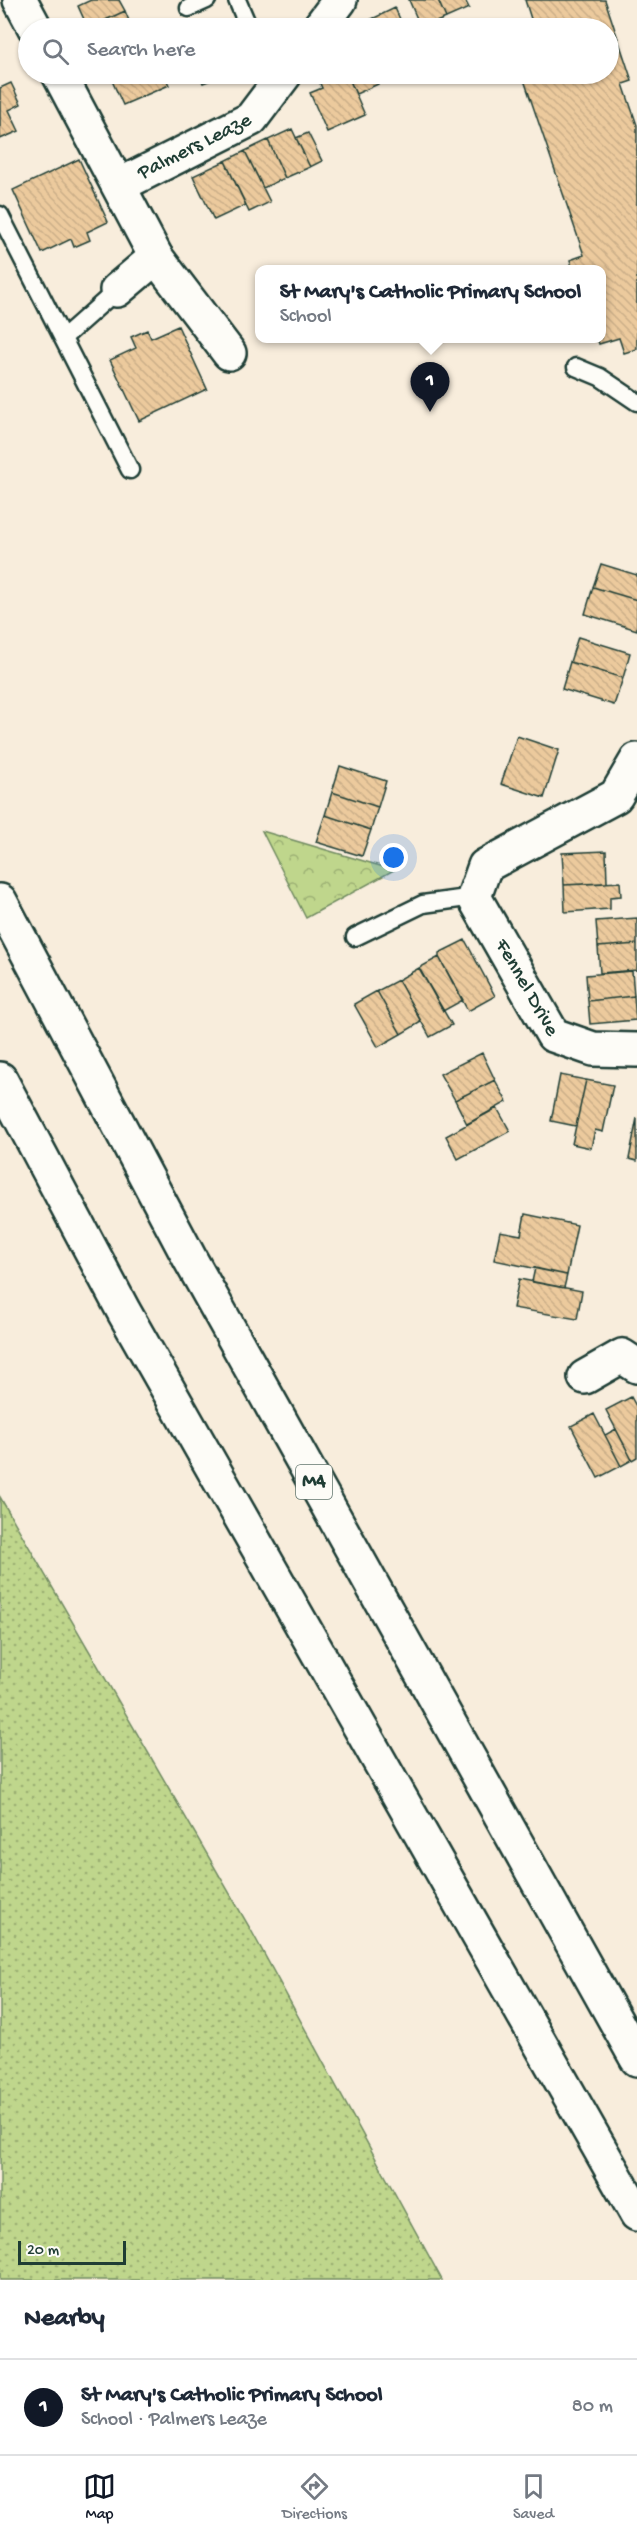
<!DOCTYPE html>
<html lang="en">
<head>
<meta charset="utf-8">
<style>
  :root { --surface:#fff; --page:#f2f2f3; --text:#1f2937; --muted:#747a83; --line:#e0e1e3; --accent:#111827 }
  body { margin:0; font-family:"Gochi Hand",sans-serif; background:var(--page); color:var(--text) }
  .scale { position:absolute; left:18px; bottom:15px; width:108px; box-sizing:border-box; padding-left:6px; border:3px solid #1f3d34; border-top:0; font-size:16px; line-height:21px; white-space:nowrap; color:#1f3d34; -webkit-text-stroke:4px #fdfcf7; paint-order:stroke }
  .you { position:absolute; left:394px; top:858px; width:21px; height:21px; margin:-15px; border:4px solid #fff; border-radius:50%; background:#1a73e8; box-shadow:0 0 0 9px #1a73e833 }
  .badge { display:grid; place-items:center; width:39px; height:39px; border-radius:50%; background:var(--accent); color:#fff; font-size:20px; font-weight:700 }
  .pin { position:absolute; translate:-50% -50px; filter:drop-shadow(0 2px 3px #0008) }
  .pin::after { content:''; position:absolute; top:32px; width:21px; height:18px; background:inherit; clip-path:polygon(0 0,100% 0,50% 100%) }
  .popup { position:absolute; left:255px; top:265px; width:351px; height:78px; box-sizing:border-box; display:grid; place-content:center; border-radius:12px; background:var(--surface); filter:drop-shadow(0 2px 4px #0005); font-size:20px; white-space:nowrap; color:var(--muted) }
  .popup b { font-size:22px; color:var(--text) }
  .popup::after { content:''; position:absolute; left:50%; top:100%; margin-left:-12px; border:12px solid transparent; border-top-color:var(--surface) }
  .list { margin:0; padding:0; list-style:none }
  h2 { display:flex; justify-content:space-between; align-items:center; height:78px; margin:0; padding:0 24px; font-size:26px }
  h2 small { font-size:20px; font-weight:400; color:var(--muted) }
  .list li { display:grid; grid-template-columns:39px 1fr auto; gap:18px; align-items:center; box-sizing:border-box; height:96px; padding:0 24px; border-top:2px solid var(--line) }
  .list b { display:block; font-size:22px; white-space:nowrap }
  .list p { margin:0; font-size:20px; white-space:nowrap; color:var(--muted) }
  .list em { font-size:20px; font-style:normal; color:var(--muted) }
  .icon { flex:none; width:33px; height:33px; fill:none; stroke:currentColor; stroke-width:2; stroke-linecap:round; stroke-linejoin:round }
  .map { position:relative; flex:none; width:637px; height:2280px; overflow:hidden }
  .search { position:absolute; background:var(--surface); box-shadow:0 2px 4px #0004; left:18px; right:18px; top:18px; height:66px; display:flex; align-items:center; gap:15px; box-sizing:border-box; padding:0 21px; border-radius:33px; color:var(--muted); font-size:22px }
  .sheet { height:174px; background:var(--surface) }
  nav { display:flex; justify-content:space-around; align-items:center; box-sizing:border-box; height:84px; border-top:2px solid var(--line); background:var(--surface); font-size:16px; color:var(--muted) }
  nav a { display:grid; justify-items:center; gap:3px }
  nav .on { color:var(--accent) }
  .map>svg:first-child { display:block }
</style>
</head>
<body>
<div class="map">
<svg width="637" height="2280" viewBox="0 0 637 2280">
  <defs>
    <pattern id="grass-dots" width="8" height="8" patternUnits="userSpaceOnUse" patternTransform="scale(1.5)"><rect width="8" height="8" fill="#bfd68c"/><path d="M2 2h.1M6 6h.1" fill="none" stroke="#9baf73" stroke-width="1.8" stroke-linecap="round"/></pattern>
    <pattern id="park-crowns" width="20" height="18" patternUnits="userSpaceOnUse" patternTransform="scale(1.5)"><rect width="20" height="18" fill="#bfd68c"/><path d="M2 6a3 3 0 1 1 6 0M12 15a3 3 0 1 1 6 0" fill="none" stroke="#9baf73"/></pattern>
    <pattern id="building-back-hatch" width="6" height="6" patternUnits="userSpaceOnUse" patternTransform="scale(1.5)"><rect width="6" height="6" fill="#ecca9d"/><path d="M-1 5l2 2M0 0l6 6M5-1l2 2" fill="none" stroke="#caae88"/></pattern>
  </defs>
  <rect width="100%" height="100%" fill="#f8eddc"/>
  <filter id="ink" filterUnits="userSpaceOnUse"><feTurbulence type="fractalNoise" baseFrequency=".0167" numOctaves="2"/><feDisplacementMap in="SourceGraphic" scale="12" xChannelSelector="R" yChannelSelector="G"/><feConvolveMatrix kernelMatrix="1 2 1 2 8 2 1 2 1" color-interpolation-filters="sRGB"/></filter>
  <g filter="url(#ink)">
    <path fill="url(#grass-dots)" stroke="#6f8a60" stroke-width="1.5" d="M0 1497 251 1930 442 2280H0Z"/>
    <path fill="url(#park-crowns)" stroke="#6f8a60" stroke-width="1.5" d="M262 831 394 870 306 918Z"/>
    <path fill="url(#building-back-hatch)" stroke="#1f3d34" stroke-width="1.5" d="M91 0H119L125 11 88 28 78 6Z
      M409 0H438L446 18 421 28Z
      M438 0H465L469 8 446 18Z
      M525 0H605L632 81 623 84 637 125V349L624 353 619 338 599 344 597 338H601V270H573L570 260 584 255 522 74H608V28H513L532 22Z
      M395 8 404 28H379L374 18Z
      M125 11 132 28H88Z
      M374 18 379 28H352Z
      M109 74H164L169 85 123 105Z
      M199 74H227L203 83Z
      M316 74H347L365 115 327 132 310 93 322 88Z
      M347 74H374L378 84 356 94Z
      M11 83 21 104 9 110 19 131 0 139V88Z
      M292 129 310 167 285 178 268 140Z
      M308 133 322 161 310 167 296 138Z
      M268 140 285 178 263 188 245 151Z
      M245 151 270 202 249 212 225 161Z
      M79 159 108 222 87 232 90 240 74 247 71 239 42 253 13 190Z
      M225 161 246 205 214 220 193 176Z
      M178 326 207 389 139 421 110 360 136 348 131 337 147 330 151 338Z
      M601 564 637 575V600L593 587Z
      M593 587 637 600V630L585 614Z
      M578 637 630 653 623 678 570 662Z
      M570 662 623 678 614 705 562 689Z
      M517 736 559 750 544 798 501 784Z
      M340 766 386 781 378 807 332 792Z
      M332 792 378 807 371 830 325 815Z
      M325 815 371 830 362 856 316 842Z
      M606 851 607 883 564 885 562 853Z
      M620 882 621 896 610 897V909L565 912 564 885Z
      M637 918V944L598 947 596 921Z
      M465 940 495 996 468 1011 439 957V953Z
      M637 944V970L600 973 598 947Z
      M439 957 463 1000 443 1011 419 968Z
      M419 968 452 1025 430 1037 398 980Z
      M632 971 634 996 588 1001 586 975Z
      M398 980 421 1022 401 1034 377 991Z
      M377 991 401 1034 378 1047 354 1004Z
      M634 996 636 1020 590 1024 588 1001Z
      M482 1053 495 1080 455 1100 440 1074Z
      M560 1075 586 1080 576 1126 551 1121Z
      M495 1080 507 1102 467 1124 455 1100Z
      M586 1080 613 1085 603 1132 595 1130 591 1148 572 1144Z
      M497 1108 510 1131 458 1159 446 1136Z
      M637 1118V1161L629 1159Z
      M525 1214 577 1225 567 1275 494 1260 500 1231 521 1235Z
      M535 1268 567 1275 564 1288 532 1282Z
      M519 1279 582 1291 577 1319 513 1308Z
      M631 1397 637 1408V1457L632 1460 606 1410Z
      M594 1414 621 1466 598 1478 571 1426Z
      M616 1429 632 1460 621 1466 605 1435Z"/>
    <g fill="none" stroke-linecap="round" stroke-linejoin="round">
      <defs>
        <path id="lane" d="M237 0 249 28
          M189 8 207 0
          M0 215 130 470
          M63 338 117 290
          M576 367 600 377 637 402
          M355 937 423 904 474 897"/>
        <g id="street">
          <path d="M20 0 35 28"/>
          <path d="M319 28 340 0"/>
          <path d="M59 74 156 257 229 353"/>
          <path id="s1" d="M120 185 251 119 285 74"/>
          <path d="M117 290 156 257"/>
          <path id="s2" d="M637 760 616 796 485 866 474 897 553 1035 593 1049 637 1050"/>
          <path d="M585 1377 622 1356 637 1366"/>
        </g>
        <path id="highway" d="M0 901 190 1259 637 2059
          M0 1079 124 1312 637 2214"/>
      </defs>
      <use href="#lane" stroke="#1f3d34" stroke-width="21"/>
      <use href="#street" stroke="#1f3d34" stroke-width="38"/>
      <use href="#highway" stroke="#1f3d34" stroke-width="38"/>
      <use href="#lane" stroke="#fdfcf7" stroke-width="16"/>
      <use href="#street" stroke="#fdfcf7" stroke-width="33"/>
      <use href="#highway" stroke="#fdfcf7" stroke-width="33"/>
    </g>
  </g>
  <g text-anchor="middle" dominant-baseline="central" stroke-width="6" stroke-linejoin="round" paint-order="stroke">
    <rect fill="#fdfcf7" stroke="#62766e" stroke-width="1.5" x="296" y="1465" width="36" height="34" rx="4.5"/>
    <g font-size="20" font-weight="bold" fill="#1f3d34">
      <text x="314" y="1482">M4</text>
    </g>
    <g font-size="21" fill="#1f3d34" stroke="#fdfcf7">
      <text stroke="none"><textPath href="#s1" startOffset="84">Palmers Leaze</textPath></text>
      <text stroke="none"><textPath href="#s2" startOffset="328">Fennel Drive</textPath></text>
    </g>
  </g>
</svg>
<div class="scale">20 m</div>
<div class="you"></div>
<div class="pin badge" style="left:430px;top:412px">1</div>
<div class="popup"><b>St Mary's Catholic Primary School</b>School</div>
<div class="search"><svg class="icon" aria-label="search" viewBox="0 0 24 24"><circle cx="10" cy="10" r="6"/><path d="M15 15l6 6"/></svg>Search here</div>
</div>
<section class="sheet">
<h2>Nearby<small></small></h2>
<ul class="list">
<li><span class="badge">1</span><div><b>St Mary's Catholic Primary School</b><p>School · Palmers Leaze</p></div><em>80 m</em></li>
</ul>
</section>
<nav>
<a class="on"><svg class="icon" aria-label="map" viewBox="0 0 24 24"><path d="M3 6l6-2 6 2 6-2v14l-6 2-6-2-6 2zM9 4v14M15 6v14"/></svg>Map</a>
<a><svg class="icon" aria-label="directions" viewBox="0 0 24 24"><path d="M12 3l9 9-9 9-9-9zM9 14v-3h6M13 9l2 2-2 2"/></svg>Directions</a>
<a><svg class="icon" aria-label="saved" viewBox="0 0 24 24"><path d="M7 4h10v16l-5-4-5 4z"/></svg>Saved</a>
</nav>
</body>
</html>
